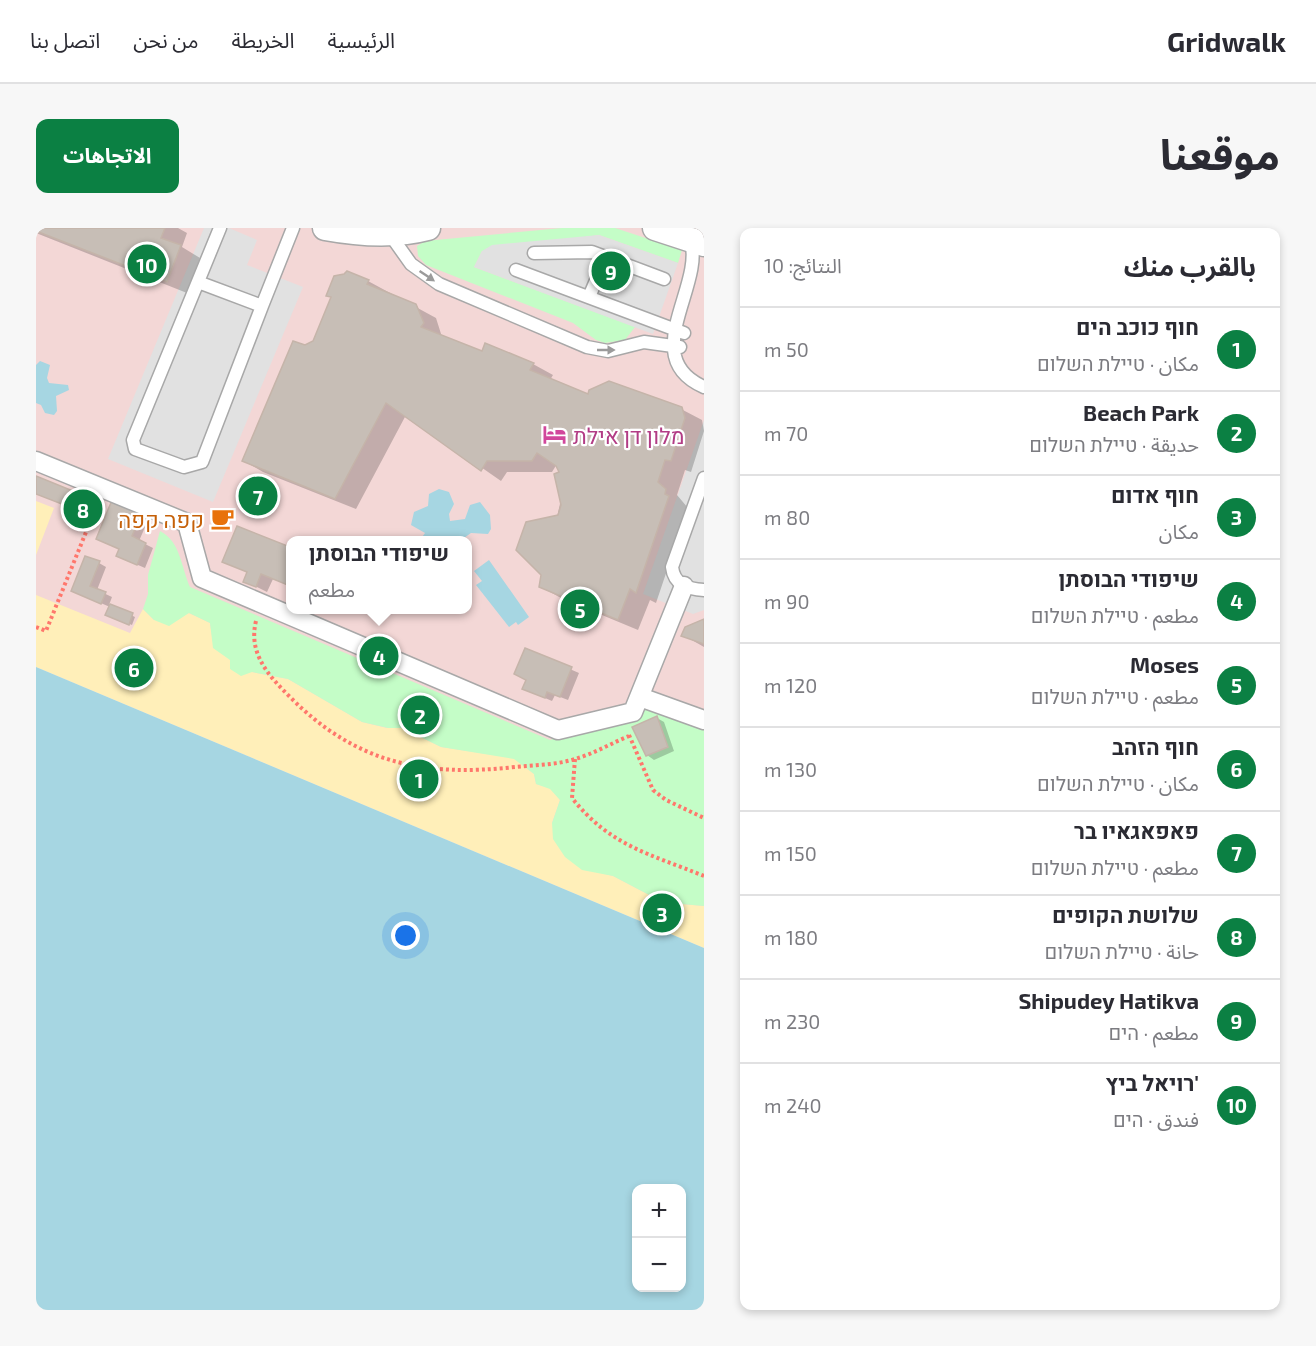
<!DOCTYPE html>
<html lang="ar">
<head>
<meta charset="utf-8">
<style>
  :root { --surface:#fff; --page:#f7f7f7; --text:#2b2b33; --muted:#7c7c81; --line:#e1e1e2; --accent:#0b8043 }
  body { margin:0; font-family:"Exo 2","Noto Sans Arabic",Heebo,sans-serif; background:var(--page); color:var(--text); direction:rtl }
  .controls { position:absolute; right:18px; bottom:18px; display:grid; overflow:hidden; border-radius:12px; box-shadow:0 3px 9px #0003 }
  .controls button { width:54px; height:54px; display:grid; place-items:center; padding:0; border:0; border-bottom:2px solid var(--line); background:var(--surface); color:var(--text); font:30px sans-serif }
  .you { position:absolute; left:370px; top:708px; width:21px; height:21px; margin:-15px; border:4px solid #fff; border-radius:50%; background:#1a73e8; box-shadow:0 0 0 9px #1a73e833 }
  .badge { display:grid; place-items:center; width:39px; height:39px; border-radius:50%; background:var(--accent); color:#fff; font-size:20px; font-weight:700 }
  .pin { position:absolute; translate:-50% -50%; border:3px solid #fff; box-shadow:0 2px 6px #0006 }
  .popup { position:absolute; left:250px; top:308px; width:186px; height:78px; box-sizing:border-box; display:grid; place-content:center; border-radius:12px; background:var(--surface); filter:drop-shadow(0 2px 4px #0005); font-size:20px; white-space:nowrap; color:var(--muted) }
  .popup b { font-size:22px; color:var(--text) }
  .popup::after { content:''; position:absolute; left:50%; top:100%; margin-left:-12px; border:12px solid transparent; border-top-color:var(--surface) }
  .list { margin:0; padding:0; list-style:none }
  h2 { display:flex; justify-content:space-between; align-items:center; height:78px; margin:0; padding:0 24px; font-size:26px }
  h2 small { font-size:20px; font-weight:400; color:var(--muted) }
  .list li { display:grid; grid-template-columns:39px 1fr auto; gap:18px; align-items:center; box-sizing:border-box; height:84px; padding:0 24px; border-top:2px solid var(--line) }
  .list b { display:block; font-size:22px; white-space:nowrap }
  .list p { margin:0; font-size:20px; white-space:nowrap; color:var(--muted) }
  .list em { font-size:20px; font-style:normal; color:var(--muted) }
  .map { position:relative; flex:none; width:668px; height:1082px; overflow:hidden; direction:ltr; border-radius:12px }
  header { display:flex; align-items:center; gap:36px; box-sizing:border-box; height:84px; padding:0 30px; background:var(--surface); border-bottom:2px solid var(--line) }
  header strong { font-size:28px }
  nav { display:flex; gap:33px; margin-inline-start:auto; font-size:21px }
  .intro { display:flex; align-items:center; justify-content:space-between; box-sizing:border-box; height:144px; padding:0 36px }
  h1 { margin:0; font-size:42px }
  .button { padding:15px 27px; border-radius:12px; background:var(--accent); color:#fff; font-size:21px; font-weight:700 }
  main { display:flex; gap:36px; padding:0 36px }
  aside { flex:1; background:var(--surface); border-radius:12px; box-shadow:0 3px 9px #0003 }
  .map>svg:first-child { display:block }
</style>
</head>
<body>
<header>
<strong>Gridwalk</strong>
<nav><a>الرئيسية</a><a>الخريطة</a><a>من نحن</a><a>اتصل بنا</a></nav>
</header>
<div class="intro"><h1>موقعنا</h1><a class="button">الاتجاهات</a></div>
<main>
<aside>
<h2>بالقرب منك<small>النتائج: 10</small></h2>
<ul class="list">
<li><span class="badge">1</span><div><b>חוף כוכב הים</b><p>مكان · טיילת השלום</p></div><em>50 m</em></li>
<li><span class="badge">2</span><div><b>Beach Park</b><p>حديقة · טיילת השלום</p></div><em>70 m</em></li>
<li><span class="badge">3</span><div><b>חוף אדום</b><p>مكان</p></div><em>80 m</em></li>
<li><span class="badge">4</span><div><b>שיפודי הבוסתן</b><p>مطعم · טיילת השלום</p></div><em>90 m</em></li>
<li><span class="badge">5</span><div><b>Moses</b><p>مطعم · טיילת השלום</p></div><em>120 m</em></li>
<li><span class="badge">6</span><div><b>חוף הזהב</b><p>مكان · טיילת השלום</p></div><em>130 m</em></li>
<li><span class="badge">7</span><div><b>פאפאגאיו בר</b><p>مطعم · טיילת השלום</p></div><em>150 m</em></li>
<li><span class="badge">8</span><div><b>שלושת הקופים</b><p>حانة · טיילת השלום</p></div><em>180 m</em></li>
<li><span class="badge">9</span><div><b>Shipudey Hatikva</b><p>مطعم · הים</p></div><em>230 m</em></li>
<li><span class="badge">10</span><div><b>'רויאל ביץ</b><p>فندق · הים</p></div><em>240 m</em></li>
</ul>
</aside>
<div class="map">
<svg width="668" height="1082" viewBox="0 0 668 1082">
  <rect width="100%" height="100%" fill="#f2eee8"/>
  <path fill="#f3d7d6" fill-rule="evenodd" d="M0 0H668V717L0 437ZM254 312H431V382H254Z"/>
  <path fill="#ffefb9" d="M0 273 18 280 0 327Z
    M0 367 94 405 107 381 118 392 153 385 174 395 178 420 216 444 252 451 326 494 351 500H366L405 519 478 530 498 546 500 556 514 560 524 572 516 595 565 645 577 648 617 669 634 675 668 678V720L0 439Z"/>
  <path fill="#c4fdc7" d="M526 0H579L646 22 642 35 563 7 446 23 438 39 599 99 589 112 569 115 560 112 537 95 390 37 382 28 381 18 389 13Z
    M124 303C145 314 145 339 154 359L514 512 615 480 668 502V678L634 675 617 669 577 648 546 642 529 629 517 611 516 595 524 572 514 561 500 556 498 546 478 531 405 519 366 500H352L326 494 252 451 216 444 205 448 194 441V432L177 420 174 395 153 385 133 398 118 392 107 381 112 366V347Z"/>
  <path fill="#e1e1e1" d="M168 0H193L221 12 211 37 267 59 177 274 72 231Z
    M563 7 642 35 617 106 438 39 446 23 456 17Z
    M668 192V382L657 386 607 366Z"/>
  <path fill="#a6d6e2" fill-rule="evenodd" d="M4 133 14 137 11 150 13 155 32 157 33 162 20 168 21 183 18 187 9 185 5 177 0 175V137Z
    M403 261 413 264 418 276 413 286 414 293 429 291 434 277 444 274 454 287 455 301 452 306 435 305 425 312H384L389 305 375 297 378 284 392 278 393 266Z
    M453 332 493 389 482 397 480 394 473 399 440 357 446 353 438 343Z
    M0 439 668 720V1082H0ZM646 960V1060H600V960Z"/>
  <path fill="#0003" d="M0 0H142L151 5 146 19 164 30 151 65 0 5Z
    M332 53 400 90 406 109 446 125 497 136 517 147 514 152 553 168 645 181 666 192 668 203 655 244 649 242 641 267 652 280 620 375 614 372 602 402 525 370 505 359 526 267V244L521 236 516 244H471L465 253 370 187 320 281 227 244 208 233 278 115 296 70 292 67Z
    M0 250 61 276 56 288 0 265Z
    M105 286 113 290 103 313 117 320 109 340 81 328Z
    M202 300 254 321V358L237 351 231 364 209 353 213 345 188 333Z
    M63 335 70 339 61 362 76 369 73 377 99 389 96 397 74 388V379L37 363Z
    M668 392V419L647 407 650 400Z
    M490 422 543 445 532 472 519 467 516 473 495 464Z
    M621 490 628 494 638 523 618 532 611 527Z"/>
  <path fill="#c7beb6" stroke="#c5b4a9" stroke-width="1.5" d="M0 0H129L125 10 145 17 131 54 0 3Z
    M311 43 333 52 331 56 380 76 388 95 385 99 446 123 449 115 498 135 494 142 552 166 553 162 573 153 646 179 649 190 635 233 629 232 622 254 630 261 629 266 633 268 600 365 594 361 582 392 503 359 505 347 480 322 490 294 522 287 525 277 518 246 523 244 520 238 501 225 496 233H451L445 243 350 175 299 271 206 233 257 113 269 117 277 113 295 69 290 68 298 48 308 46Z
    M0 248 54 270 49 285 0 266Z
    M76 272 106 285 96 308 110 315 101 337 80 328 83 321 60 311Z
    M201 298 254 319V358L225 346 220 359 207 354 211 344 186 334Z
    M49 328 64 333 54 358 70 364 65 376 35 363Z
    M74 376 97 385 93 397 69 387Z
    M668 391V416L645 408 649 399Z
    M489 420 536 439 524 469 511 464 509 470 486 461 490 452 478 446Z
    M621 488 632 519 610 528 596 499Z"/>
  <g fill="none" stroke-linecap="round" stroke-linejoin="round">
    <defs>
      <path id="service" d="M353 5 375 36 403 56 551 119 572 123 608 114 644 119
        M655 13C668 59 601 130 668 159
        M498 25 556 24 628 51
        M480 42 648 105
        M162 54 226 78 166 234 148 239 99 221 97 212 184 0
        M553 69 570 29
        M226 78 257 0
        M668 250 636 339C638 357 652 361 668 362"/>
      <path id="pedestrian" d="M0 233 151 295 166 350 522 502 597 484 648 358
        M604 469 668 492"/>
      <path id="minor" d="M289 0C322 6 358 9 392 0
        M619 0 668 16"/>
    </defs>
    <use href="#service" stroke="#a8a8a8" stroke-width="15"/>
    <use href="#pedestrian" stroke="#a8a8a8" stroke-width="21"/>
    <use href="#minor" stroke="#a8a8a8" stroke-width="27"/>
    <path stroke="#ff776c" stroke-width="4" stroke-dasharray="3 3" stroke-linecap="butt" d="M220 393C212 425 232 447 253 468 320 536 388 549 479 539 499 537 520 537 539 531 557 526 576 515 593 508
      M0 399 10 403 61 277
      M593 507 617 562 630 572 668 590
      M539 531 536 570C574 618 614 626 668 648"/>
    <use href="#service" stroke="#fff" stroke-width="12"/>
    <use href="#pedestrian" stroke="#fff" stroke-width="18"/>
    <use href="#minor" stroke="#fff" stroke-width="24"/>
  </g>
  <defs><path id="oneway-solid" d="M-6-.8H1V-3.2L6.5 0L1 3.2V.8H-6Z" transform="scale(1.5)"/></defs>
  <g fill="#9b9b9b">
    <use href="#oneway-solid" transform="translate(391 48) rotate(34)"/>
    <use href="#oneway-solid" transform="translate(570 122)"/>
  </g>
  <defs>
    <symbol id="hotel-bare" viewBox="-9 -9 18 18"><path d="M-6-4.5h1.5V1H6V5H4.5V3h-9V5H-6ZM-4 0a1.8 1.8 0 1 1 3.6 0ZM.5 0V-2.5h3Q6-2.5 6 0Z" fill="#d1479c" stroke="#fff" stroke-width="2.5" paint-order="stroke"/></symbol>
    <symbol id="cafe-bare" viewBox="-9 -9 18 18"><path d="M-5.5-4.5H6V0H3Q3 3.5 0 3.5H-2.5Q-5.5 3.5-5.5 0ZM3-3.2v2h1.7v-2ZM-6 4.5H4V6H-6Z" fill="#e8710a" stroke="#fff" stroke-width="2.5" paint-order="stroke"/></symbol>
  </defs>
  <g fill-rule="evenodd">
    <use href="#hotel-bare" x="502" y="190" width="33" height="33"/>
    <use href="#cafe-bare" x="170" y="274" width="33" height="33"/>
  </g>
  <g text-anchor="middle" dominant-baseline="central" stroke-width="4.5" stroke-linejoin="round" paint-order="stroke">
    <g font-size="22" fill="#b23c85" stroke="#fff" text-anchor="start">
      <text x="537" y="207">מלון דן אילת</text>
    </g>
    <g font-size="22" fill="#c56008" stroke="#fff" text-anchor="end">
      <text x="168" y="291">קפה קפה</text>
    </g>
  </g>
</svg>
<div class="controls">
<button>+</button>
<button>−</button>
</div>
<div class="you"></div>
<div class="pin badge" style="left:383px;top:551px">1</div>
<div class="pin badge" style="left:384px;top:487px">2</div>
<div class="pin badge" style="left:626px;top:685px">3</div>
<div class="pin badge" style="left:343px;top:428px">4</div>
<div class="popup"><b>שיפודי הבוסתן</b>مطعم</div>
<div class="pin badge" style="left:544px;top:381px">5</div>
<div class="pin badge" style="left:98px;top:440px">6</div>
<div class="pin badge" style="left:222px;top:268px">7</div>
<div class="pin badge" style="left:47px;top:281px">8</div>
<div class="pin badge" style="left:575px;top:43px">9</div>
<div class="pin badge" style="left:111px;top:36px">10</div>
</div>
</main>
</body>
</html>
